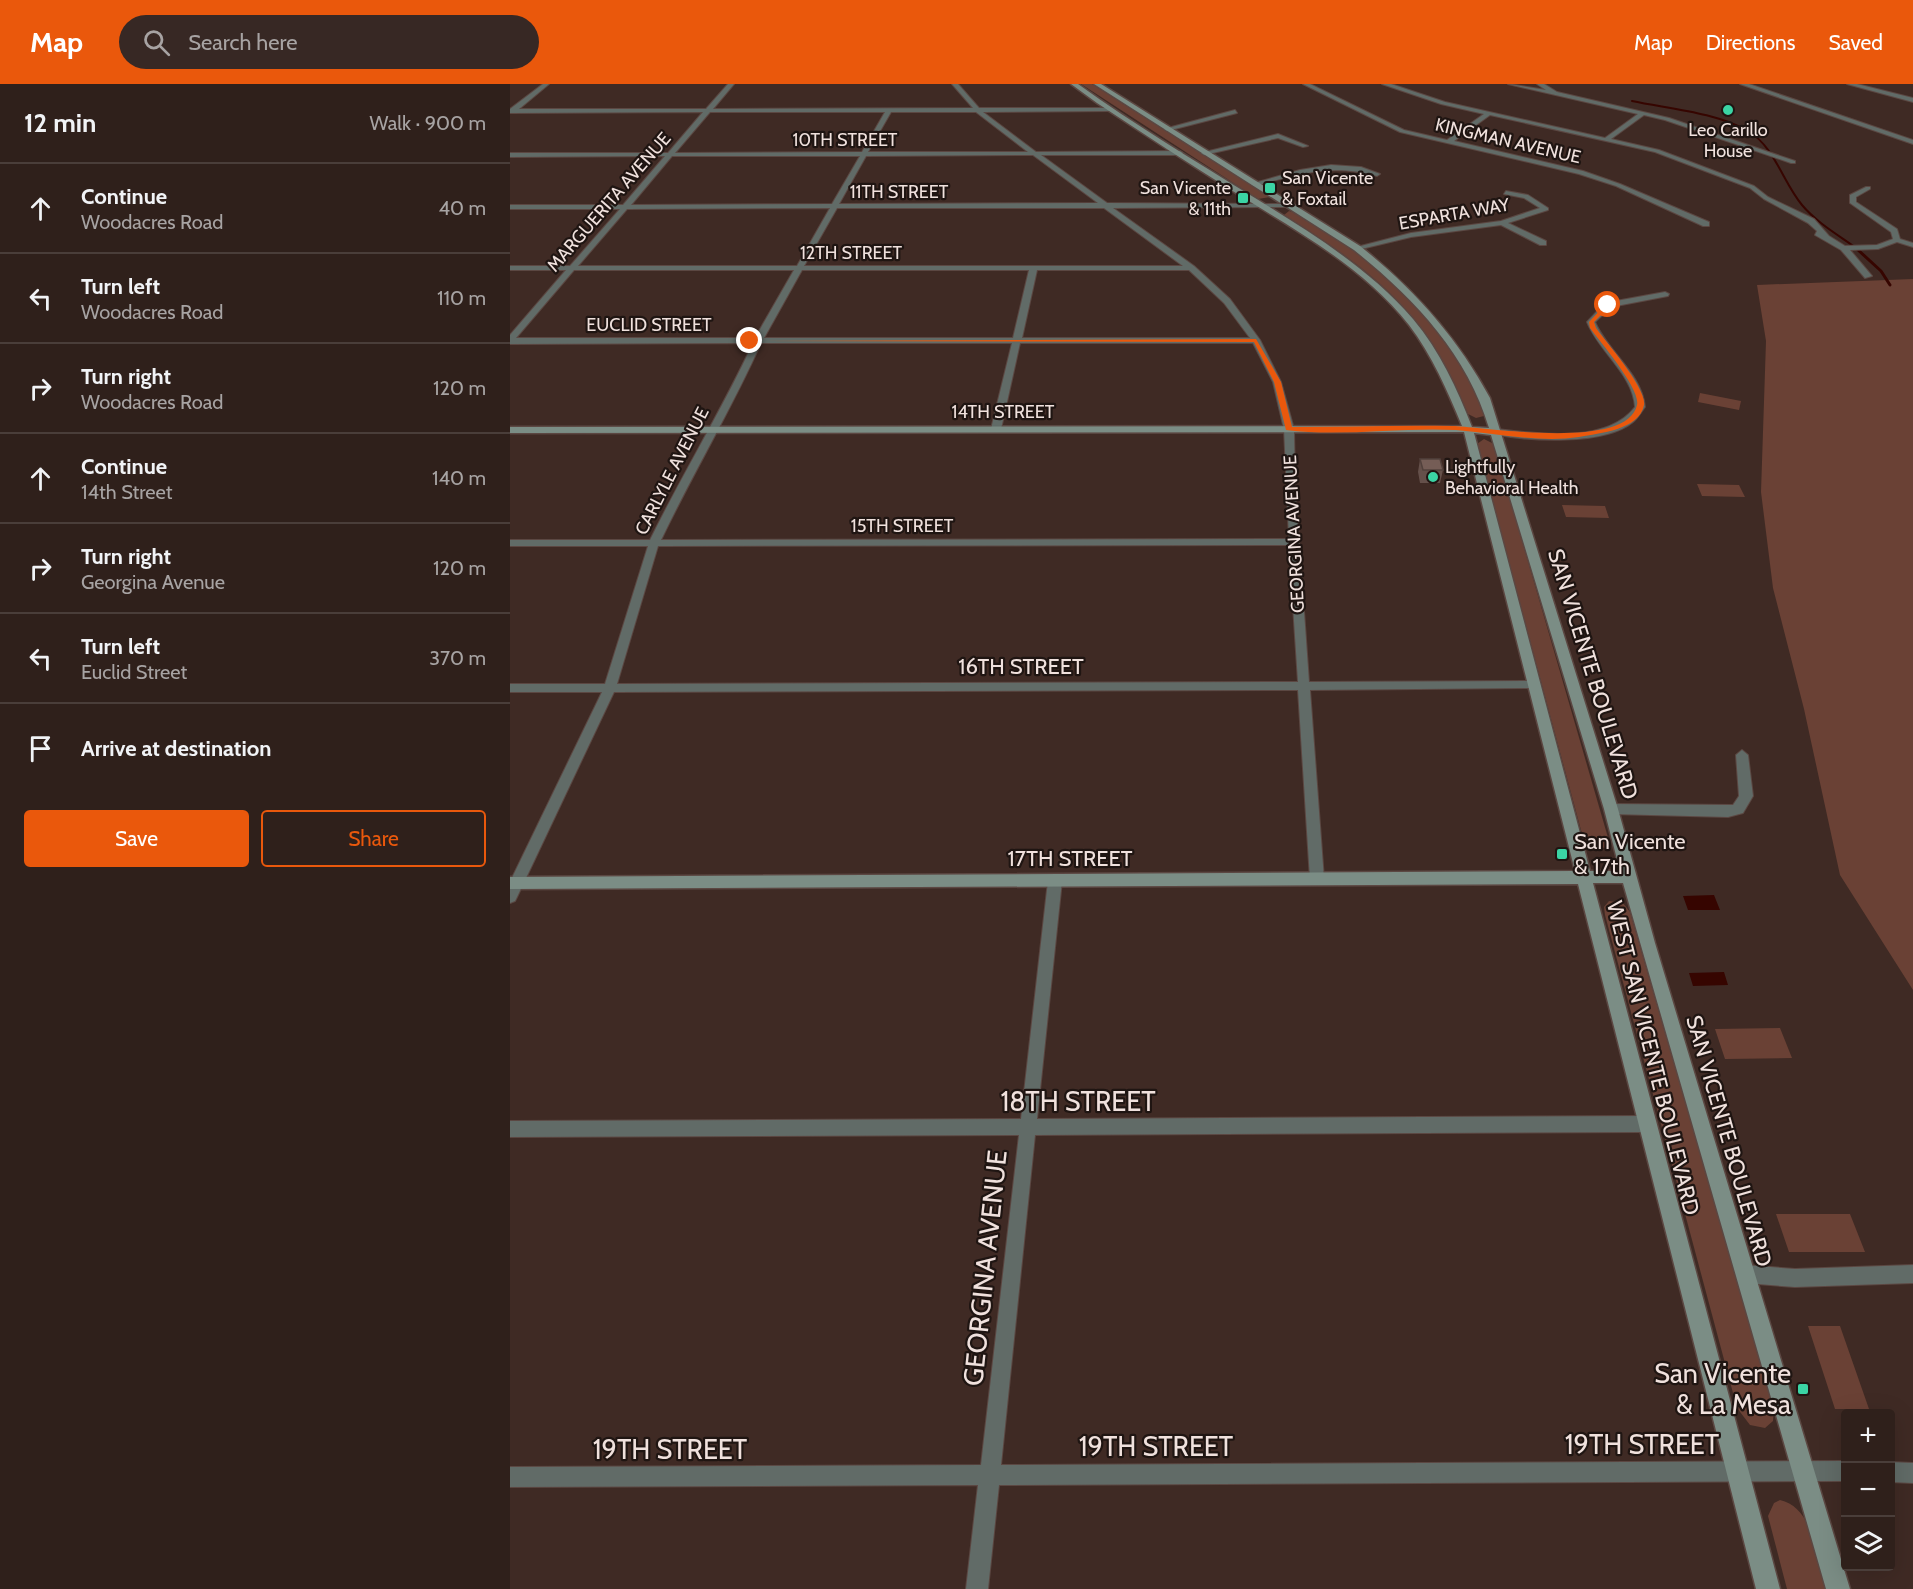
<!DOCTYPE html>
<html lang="en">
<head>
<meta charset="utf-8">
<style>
  :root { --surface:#2f201b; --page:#372824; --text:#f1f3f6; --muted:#a7a3a3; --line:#4a3e3a; --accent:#ea580c }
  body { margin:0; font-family:Cabin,sans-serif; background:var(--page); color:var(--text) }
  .controls { position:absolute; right:18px; bottom:18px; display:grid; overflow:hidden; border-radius:6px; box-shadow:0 6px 24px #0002 }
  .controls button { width:54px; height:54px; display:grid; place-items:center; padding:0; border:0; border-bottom:2px solid var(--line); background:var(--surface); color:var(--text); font:30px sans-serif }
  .stop { position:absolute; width:18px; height:18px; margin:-14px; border:4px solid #ea580c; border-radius:50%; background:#fff }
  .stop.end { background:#ea580c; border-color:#fff; box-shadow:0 2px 6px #0008 }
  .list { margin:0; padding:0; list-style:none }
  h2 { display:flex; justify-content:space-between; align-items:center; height:78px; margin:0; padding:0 24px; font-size:26px }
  h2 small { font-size:20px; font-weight:400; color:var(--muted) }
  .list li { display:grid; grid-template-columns:39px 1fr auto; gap:18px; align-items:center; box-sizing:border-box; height:90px; padding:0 24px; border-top:2px solid var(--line) }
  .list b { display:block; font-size:22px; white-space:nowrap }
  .list p { margin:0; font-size:20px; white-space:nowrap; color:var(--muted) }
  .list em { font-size:20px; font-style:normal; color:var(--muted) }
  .actions { display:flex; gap:12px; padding:18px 24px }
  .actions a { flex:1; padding:14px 0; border:2px solid var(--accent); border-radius:6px; text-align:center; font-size:21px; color:var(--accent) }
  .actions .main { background:var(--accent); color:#fff }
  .icon { flex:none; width:33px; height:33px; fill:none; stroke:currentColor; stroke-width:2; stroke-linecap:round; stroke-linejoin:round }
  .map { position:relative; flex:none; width:1403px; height:1505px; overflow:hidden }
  header { display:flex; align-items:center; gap:36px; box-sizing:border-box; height:84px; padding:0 30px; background:var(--accent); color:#fff }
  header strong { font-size:28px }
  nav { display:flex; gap:33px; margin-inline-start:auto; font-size:21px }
  .search { width:420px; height:54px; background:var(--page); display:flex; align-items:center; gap:15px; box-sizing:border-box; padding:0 21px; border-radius:33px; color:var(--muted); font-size:22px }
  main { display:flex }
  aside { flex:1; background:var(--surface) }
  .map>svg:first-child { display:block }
</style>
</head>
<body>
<header>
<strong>Map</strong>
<div class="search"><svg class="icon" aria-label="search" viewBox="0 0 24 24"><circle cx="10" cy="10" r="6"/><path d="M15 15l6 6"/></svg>Search here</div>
<nav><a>Map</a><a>Directions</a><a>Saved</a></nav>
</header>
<main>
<aside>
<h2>12 min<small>Walk · 900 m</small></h2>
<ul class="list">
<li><svg class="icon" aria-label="ahead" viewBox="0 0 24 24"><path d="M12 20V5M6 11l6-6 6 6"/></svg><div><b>Continue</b><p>Woodacres Road</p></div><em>40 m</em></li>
<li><svg class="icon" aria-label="left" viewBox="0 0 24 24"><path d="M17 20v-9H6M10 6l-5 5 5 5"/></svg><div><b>Turn left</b><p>Woodacres Road</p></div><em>110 m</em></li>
<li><svg class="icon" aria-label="right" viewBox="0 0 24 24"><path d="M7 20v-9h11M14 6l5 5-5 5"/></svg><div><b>Turn right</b><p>Woodacres Road</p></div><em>120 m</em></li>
<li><svg class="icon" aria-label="ahead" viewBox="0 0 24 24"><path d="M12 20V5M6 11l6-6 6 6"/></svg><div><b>Continue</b><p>14th Street</p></div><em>140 m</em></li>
<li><svg class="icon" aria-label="right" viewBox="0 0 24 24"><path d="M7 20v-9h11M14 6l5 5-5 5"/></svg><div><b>Turn right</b><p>Georgina Avenue</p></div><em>120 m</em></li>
<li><svg class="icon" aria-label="left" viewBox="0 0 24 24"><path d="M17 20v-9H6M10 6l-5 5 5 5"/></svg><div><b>Turn left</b><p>Euclid Street</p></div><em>370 m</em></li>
<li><svg class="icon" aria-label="arrive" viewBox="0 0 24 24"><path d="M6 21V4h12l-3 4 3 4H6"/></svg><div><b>Arrive at destination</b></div></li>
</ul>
<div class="actions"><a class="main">Save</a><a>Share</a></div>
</aside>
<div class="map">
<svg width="1403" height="1505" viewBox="0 0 1403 1505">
  <rect width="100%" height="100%" fill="#3f2a24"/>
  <path fill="#6a4135" d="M571 0H582L760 113 748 115Z
    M779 127C792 129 804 140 815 147 873 182 962 263 974 332L966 334 958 330C915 227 866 189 774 131Z
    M1403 195V906L1330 791 1294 625 1263 504 1251 408 1256 257 1247 201Z
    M1190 309 1231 317 1229 326 1188 318Z
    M974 355 984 360 1101 764 1076 763 1075 761 967 360Z
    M1187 400 1229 401 1235 413 1192 412Z
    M1052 421 1095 422 1099 434 1056 433Z
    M1099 817 1113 819 1120 828 1264 1324 1263 1337 1255 1344 1240 1341 1227 1324 1095 831 1094 823Z
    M1270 944 1282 974 1215 975 1205 945Z
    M1266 1130H1340L1355 1168H1279Z
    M1298 1242H1330L1359 1325H1325Z
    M1270 1416C1304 1423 1308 1477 1316 1505H1277L1258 1432 1264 1419Z"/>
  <path fill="#360500" d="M1204 811 1210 826H1178L1173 812Z
    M1214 888 1218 901 1183 902 1179 889Z"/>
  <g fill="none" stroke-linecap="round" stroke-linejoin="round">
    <path stroke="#360500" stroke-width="2" d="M1122 17C1160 25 1204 28 1238 47 1264 62 1273 98 1292 121 1307 139 1330 152 1349 166"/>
    <path stroke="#360500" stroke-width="3" d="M1347 165 1371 187 1380 201"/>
    <defs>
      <path id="street" d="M33 0H39L9 25H196L218 0H224L203 25 463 24 442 0H448L469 24H601L603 27 473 28 526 68 670 67 673 69 670 71H531L597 119 780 120 778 123 603 124 684 182 720 215 750 256 771 298 784 345 785 400 799 598 1023 597 1029 601 1027 604 800 606 814 795 812 799H802L800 795 788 606 104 608 7 813 5 817 0 819V798L92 608H0V600H95L138 462H0V456H140C173 389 212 326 243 259L0 260V251L56 186H0V182H60L110 125H0V121H113L155 72 0 73V69H158L193 28 0 29V25ZM200 28H375L352 68 165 69ZM381 28H466L518 68H358ZM523 71 588 119 329 120 356 72ZM162 72H350L322 120 121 121ZM320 124 287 182H68L117 125ZM327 124H594L673 182H294ZM64 186H284L245 254H6ZM292 186H519L503 254H254ZM527 186H679L714 219 740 254H512ZM251 259H502L481 345 486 348 491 345 510 259H743L763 298 774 345 779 455 151 456C183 389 221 326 251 259ZM779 461 788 598 107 600 148 462Z
        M793 0H800L894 46 937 56 974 30 931 20 872 0H881L935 18 1095 54 1128 30 998 0 1036 6 1027 0H1034L1047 8 1159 34 1285 77V79H1281L1155 36 1134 31 1101 55 1149 66 1244 102 1258 113 1304 135 1319 152 1335 162 1367 161 1383 155 1381 148 1340 119V111L1356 103H1360V105L1346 113V118L1387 145 1390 155 1403 159V163L1387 158 1368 165 1340 166 1362 192 1355 194 1331 166 1305 151 1307 147 1298 139 1254 115 1240 104 1145 68 980 31 944 57 1073 87 1110 100 1199 138V142H1193L1106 102 1069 90 890 48Z
        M1230 0H1239L1403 56V60Z
        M1337 0H1347L1403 14V18Z
        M725 26 727 29 657 47 654 45Z
        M768 50 798 62 793 63 768 54 694 71 691 69Z
        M821 81 851 83 870 90 867 92C821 79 789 90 744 102L741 100 790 86Z
        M996 107 1018 111 1038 124V126L998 139 1036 157V161H1030L991 141 901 153 847 166 843 164 901 149 991 137 1030 124 1014 114 994 110Z
        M1155 208 1159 210 1158 212 1101 223 1085 238C1098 268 1132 290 1135 323 1131 328 1128 334 1123 338 1094 362 1018 357 983 350L981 348 986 345C1028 350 1097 360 1125 323 1123 290 1089 268 1077 238L1095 219Z
        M1232 666 1238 671 1243 712 1233 729 1218 733 1101 730 1094 725 1101 720 1223 721 1229 712 1226 671Z
        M545 791 550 793 552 797 527 1035 1136 1032 1142 1034 1144 1040 1142 1046 1136 1048 525 1051 491 1381 1336 1377V1397L489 1401 478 1505H456L468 1401 0 1403V1383L471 1381 509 1051 0 1053V1037L511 1035 538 797 540 793Z
        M1235 1181 1285 1185 1403 1181V1199L1285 1203 1235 1199 1229 1196 1226 1190 1229 1184Z
        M1380 1378 1403 1379V1399L1380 1398Z"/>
      <path id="secondary" d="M561 0H568C625 41 685 77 745 114 801 149 859 184 903 235 930 267 947 305 962 343L979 344C957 270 904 214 844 166L584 0H591L850 162C904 205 947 253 980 314L1108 725 1145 859 1340 1505H1316L1113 799H1083L1270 1505H1246L1068 800 0 805V793L1065 787 954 348 0 349V343L952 342C937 306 922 271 899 241 854 184 789 148 729 111 681 81 634 50 587 19ZM964 349 981 351 1094 725 1110 787H1080Z"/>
    </defs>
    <use href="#street" stroke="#5b4742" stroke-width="2"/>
    <use href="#secondary" stroke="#5b4742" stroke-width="3"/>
    <use href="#street" fill="#616b67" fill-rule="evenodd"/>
    <use href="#secondary" fill="#7b8d85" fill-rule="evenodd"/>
  </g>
  <path fill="#65504a" d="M910 375 933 386 930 399H910L908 388Z"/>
  <path fill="#755d56" stroke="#52413c" stroke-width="1.5" d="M910 375H930L933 386H913Z"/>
  <path fill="#ea580c" d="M1096 220 1101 221 1084 238 1086 244C1096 258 1137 305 1134 321 1129 346 1090 349 1069 353 1029 359 985 349 946 346 890 343 831 353 776 346L764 298 744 258 237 257 746 255 771 298 782 343C835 343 888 341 942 342 976 343 1117 367 1127 321 1131 305 1090 258 1080 244L1079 238Z"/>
  <g fill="#3bd4a4" stroke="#1f1512" stroke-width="2">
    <circle cx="1218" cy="26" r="6"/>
    <rect x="754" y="98" width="12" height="12" rx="3"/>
    <rect x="727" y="108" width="12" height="12" rx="3"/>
    <circle cx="923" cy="393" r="6"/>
    <rect x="1046" y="764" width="12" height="12" rx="3"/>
    <rect x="1287" y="1299" width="12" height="12" rx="3"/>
  </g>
  <g text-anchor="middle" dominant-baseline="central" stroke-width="4.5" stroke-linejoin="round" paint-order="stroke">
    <g font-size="18" fill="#f0e1dd" stroke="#1f1512" text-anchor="start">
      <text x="1218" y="46" text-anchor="middle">Leo Carillo<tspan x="1218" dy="21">House</tspan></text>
      <text x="772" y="94">San Vicente<tspan x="772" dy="21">&amp; Foxtail</tspan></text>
      <text x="721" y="104" text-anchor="end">San Vicente<tspan x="721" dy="21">&amp; 11th</tspan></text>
      <text x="935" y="383">Lightfully<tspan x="935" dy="21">Behavioral Health</tspan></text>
    </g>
    <g font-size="18" fill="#f0e1dd" stroke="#1f1512">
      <text x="335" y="56">10TH STREET</text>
      <text transform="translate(998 57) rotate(13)">KINGMAN AVENUE</text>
      <text x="389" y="108">11TH STREET</text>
      <text transform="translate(99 118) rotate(-49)">MARGUERITA AVENUE</text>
      <text transform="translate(944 130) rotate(-10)">ESPARTA WAY</text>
      <text x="341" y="169">12TH STREET</text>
      <text x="139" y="241">EUCLID STREET</text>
      <text x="493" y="328">14TH STREET</text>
      <text transform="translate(162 387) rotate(-63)">CARLYLE AVENUE</text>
      <text x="392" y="442">15TH STREET</text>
      <text transform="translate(784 450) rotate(-93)">GEORGINA AVENUE</text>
    </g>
    <g font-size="22" fill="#f0e1dd" stroke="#1f1512">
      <text x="511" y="582">16TH STREET</text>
      <text transform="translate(1083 590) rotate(73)">SAN VICENTE BOULEVARD</text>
      <text x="560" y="774">17TH STREET</text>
      <text transform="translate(1143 974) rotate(76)">WEST SAN VICENTE BOULEVARD</text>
      <text transform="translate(1219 1057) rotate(74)">SAN VICENTE BOULEVARD</text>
    </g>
    <g font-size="22" fill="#f0e1dd" stroke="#1f1512" text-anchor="start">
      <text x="1064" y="757">San Vicente<tspan x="1064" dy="25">&amp; 17th</tspan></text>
    </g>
    <g font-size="27" fill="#f0e1dd" stroke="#1f1512">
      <text x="568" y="1017">18TH STREET</text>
      <text transform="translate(475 1184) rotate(-84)">GEORGINA AVENUE</text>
      <text x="1132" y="1360">19TH STREET</text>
      <text x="646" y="1362">19TH STREET</text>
      <text x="160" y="1365">19TH STREET</text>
    </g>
    <g font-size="27" fill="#f0e1dd" stroke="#1f1512" text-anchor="end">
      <text x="1281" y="1289">San Vicente<tspan x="1281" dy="31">&amp; La Mesa</tspan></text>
    </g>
  </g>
</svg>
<div class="controls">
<button>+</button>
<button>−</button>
<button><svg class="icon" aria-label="layers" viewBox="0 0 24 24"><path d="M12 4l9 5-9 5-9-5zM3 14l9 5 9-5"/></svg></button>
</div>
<div class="stop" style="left:1098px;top:221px"></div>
<div class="stop end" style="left:240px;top:257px"></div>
</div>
</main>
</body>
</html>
